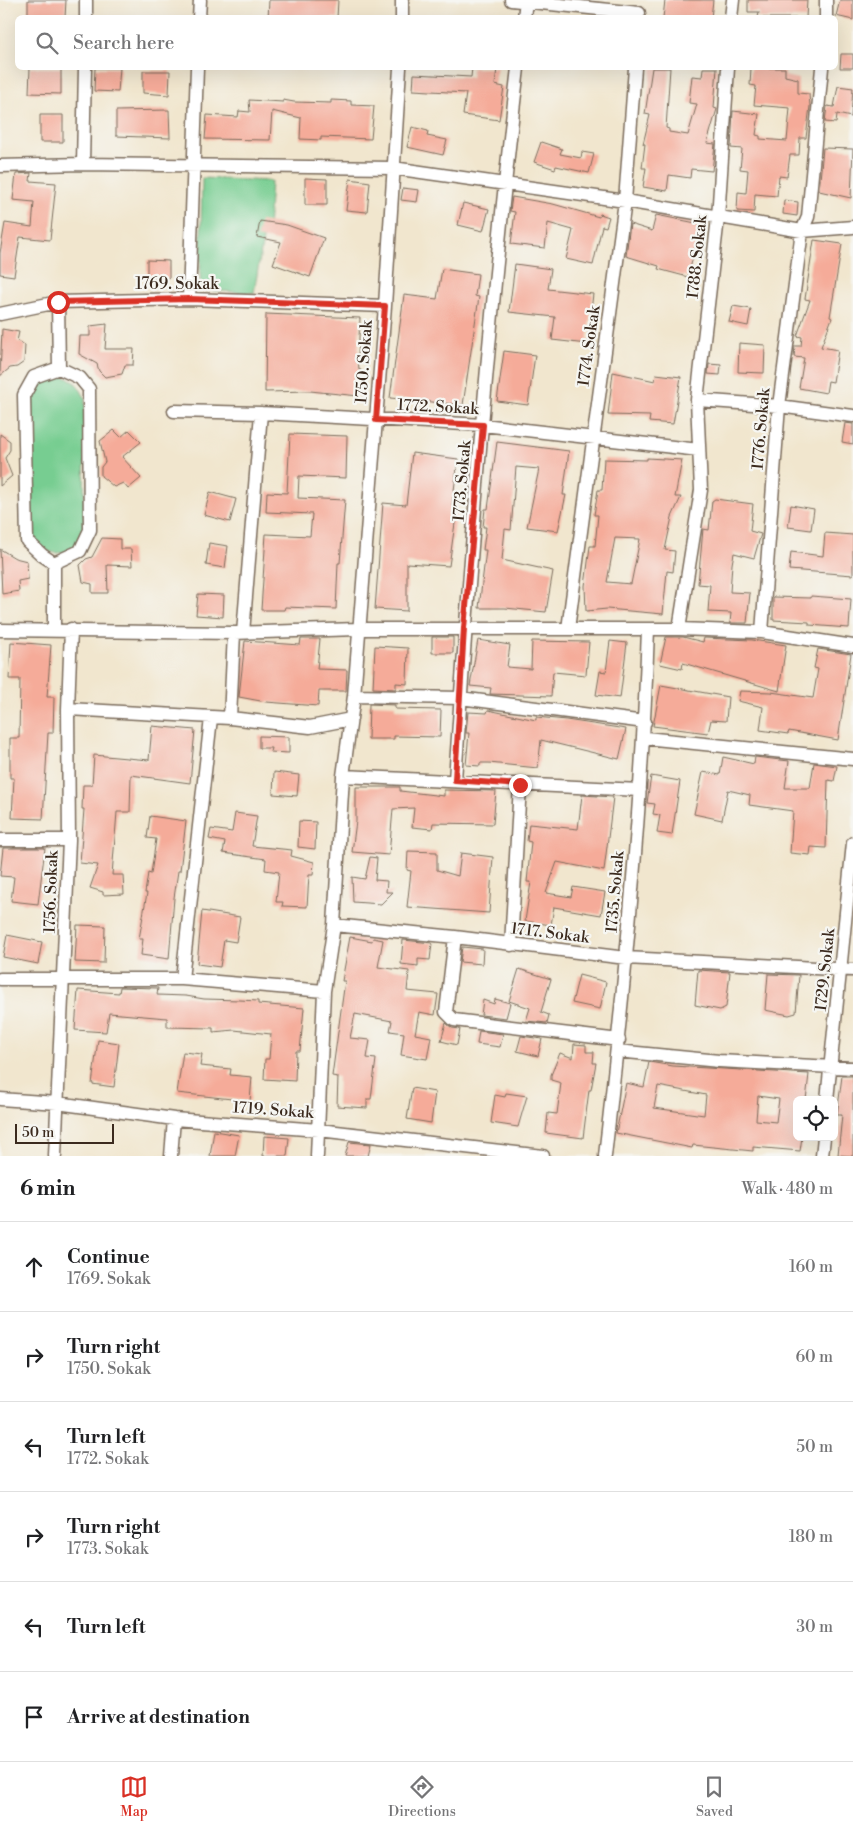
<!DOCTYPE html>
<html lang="en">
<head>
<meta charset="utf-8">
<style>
  :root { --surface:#fff; --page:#f2f2f2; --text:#202124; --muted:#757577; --line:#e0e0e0; --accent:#d93025 }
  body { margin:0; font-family:"Libre Bodoni",serif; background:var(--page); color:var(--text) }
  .controls { position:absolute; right:15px; bottom:15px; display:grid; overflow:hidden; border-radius:8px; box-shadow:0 5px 20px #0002 }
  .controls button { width:45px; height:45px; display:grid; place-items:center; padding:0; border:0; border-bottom:1px solid var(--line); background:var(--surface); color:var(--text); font:25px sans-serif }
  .scale { position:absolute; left:15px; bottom:12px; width:99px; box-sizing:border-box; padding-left:5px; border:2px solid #3b2a1e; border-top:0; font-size:14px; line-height:18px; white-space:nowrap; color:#3b2a1e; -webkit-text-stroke:4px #f6f6f2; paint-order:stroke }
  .stop { position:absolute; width:15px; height:15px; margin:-11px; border:4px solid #d93025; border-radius:50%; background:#fff }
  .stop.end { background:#d93025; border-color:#fff; box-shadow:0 1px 5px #0008 }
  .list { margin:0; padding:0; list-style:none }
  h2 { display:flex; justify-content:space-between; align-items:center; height:65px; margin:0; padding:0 20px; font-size:21px }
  h2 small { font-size:16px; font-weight:400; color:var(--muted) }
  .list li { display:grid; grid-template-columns:32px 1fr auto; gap:15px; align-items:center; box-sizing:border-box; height:90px; padding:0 20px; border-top:1px solid var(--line) }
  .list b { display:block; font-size:19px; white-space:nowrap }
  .list p { margin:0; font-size:16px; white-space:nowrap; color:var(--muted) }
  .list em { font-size:16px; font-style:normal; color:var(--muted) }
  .icon { flex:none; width:28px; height:28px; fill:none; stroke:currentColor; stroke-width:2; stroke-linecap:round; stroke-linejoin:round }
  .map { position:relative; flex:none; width:853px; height:1156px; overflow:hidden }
  .search { position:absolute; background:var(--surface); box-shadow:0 5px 20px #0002; left:15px; right:15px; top:15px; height:55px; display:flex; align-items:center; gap:12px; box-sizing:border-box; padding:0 18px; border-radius:8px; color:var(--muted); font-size:19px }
  .sheet { height:605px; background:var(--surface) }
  nav { display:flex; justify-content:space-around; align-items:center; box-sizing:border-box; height:70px; border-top:1px solid var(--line); background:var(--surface); font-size:14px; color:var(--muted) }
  nav a { display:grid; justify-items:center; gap:2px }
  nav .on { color:var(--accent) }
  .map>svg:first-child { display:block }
</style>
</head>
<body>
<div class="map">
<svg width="853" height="1156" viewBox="0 0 853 1156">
  <rect width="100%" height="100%" fill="#f6f6f2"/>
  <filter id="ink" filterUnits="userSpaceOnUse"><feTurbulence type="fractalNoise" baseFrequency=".02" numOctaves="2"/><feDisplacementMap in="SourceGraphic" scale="10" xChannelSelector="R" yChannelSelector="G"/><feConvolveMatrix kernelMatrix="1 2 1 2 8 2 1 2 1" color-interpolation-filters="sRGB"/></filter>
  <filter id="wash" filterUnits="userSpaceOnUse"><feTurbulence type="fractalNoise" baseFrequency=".0096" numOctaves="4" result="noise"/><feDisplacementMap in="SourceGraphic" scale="20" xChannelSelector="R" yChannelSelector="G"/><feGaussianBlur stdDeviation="1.12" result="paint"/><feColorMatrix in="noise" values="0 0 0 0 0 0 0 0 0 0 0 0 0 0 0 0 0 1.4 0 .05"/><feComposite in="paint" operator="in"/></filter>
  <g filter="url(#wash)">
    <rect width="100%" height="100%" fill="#f1e6ce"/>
    <path fill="#77cd91" stroke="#597c58" d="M202 178 271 181 268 230 264 233 254 293 200 290Z
      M61 376C75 379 79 386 85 398L84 531 78 546C57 557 50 555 32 540L30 396C38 379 42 379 61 376Z"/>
    <g id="blocks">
      <path fill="#f5ab99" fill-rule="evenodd" d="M28 0H66L65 18H28Z
        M269 0H338L337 18H268Z
        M665 0H713L711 18H663Z
        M748 0H807L806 18H758L759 12H748Z
        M840 0H853V20L836 16Z
        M841 54H853V68H840Z
        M30 68H61V94L29 93Z
        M95 68H120L118 92 94 91Z
        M472 68H497L495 85 504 87 499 120 463 115 466 93 413 90 414 74 471 77Z
        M652 68H670L666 128 669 129V132L688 135 697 104 689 103 692 76 702 77 703 68H717L714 108 717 109 707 143 715 144 712 171 691 169 690 178 669 175 667 191 643 187 646 168H642L645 144H643L650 115 645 114Z
        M751 68H785V76L798 79V93L809 94 810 106 806 138H800L799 155H790L787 177 779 176 777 196 755 194 754 212 737 211 738 192 746 193 748 170 740 169 742 149 731 148 733 111 759 114 756 135 760 136V139L787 141 790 108 754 105 756 86 750 85Z
        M143 71H170L169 95 143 93Z
        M838 86 853 88 851 117 837 114 836 123 825 122 827 106 834 107Z
        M249 100 283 102V100L294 102 331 103V100L351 101V105L374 106 371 139 321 137V140L300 139 301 118 272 111 270 140 205 139 207 115 238 117 239 111 250 112Z
        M169 110 170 138 116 136V111Z
        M40 115H63V142H40Z
        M412 127 428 131 427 136 447 140 443 155 407 147Z
        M541 142 562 149 560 154 581 158 582 152 594 154 589 173 556 166 555 169 534 162Z
        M823 148 853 149 851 198 819 191Z
        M31 173 30 181 56 183 50 240 20 237 14 276 0 274V253L5 223 32 227 34 202 13 200 16 174Z
        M305 178 327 179V205H305Z
        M350 179 370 182 367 212 346 210Z
        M403 188 419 190 417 202 401 200Z
        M512 197 553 204 599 217 600 214 609 217 606 227 602 226 593 265 566 259 573 230 548 223 545 248 511 244 515 212 510 211Z
        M784 200 798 202 797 216 783 214Z
        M463 203 489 209 483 231 458 225Z
        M656 215 701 224 688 277 658 269 659 266 626 256 630 224 652 231Z
        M260 221 287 225 324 238 310 277 273 264 281 242 257 237Z
        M814 240 842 244 830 317 832 318 821 347 838 350 833 382 828 381 826 393 799 388 804 358 794 357 795 346H801L802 337 797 336 810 300 805 299Z
        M147 260 169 261V278H147Z
        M515 264 551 269 548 289 593 294 587 344 552 340 555 317 509 312Z
        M442 269 478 274 475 296 479 297 463 405 390 398 404 295 437 299Z
        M733 306 751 309 748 326 729 322Z
        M266 314 360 318 358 357 359 370H361L359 396 310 391 265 392Z
        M107 324 105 349H134L133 365H125L122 374 105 377 99 371 97 364 79 354 80 336H90V326Z
        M2 329 19 332 17 341 25 345 24 362 17 367 10 368 0 376Z
        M739 343 765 345 764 373 738 372Z
        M504 351 535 355 528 405 497 401Z
        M709 364 721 365 720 375 708 374Z
        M613 372 655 381 656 374 681 377 673 424 649 422 650 416 608 415Z
        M845 423 853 424V444L842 442Z
        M114 430 121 437 129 430 141 442 122 457 141 478 128 489 123 483 114 487 101 476V467L105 462 100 441Z
        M0 434 10 441V450L5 458 12 476 0 486Z
        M290 434 347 436 346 478 299 476 298 498 345 500 340 563H338L336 609 285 607 284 610H261L266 534 310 536 312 514 266 512 267 492 287 493Z
        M497 442 569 451 563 495H566L558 531 527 527 539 469 516 467 511 530 505 529 502 560 553 571 546 612 505 608H479L486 550H483L486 527H483L485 509H488Z
        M412 453 458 459 452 506H456L455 523 449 566 407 563V611L375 609 383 503 406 505Z
        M647 458 682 460 675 497H681L672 517 665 550 675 551 673 572 667 571 663 614 607 609 586 611 585 586 590 546H595L598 515H594L598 490H602L604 459 647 460ZM615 538 640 539 631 584 607 582Z
        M210 492 236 499 230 522 204 515Z
        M715 499 753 504 750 531 761 534 754 558 734 553 732 564 730 592 750 593 747 623H730L731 613 708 612 710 585 698 584 703 529 709 530 712 501Z
        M791 505 814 509 811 530 788 527Z
        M825 533 853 535V575L789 570 791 552 823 556Z
        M102 538 120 539V549H131L132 566 107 565 108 593H92V584L83 582 80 565 86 559 92 557Z
        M209 543 228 546 225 568 206 565Z
        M0 549 15 558 27 561 28 579 18 581 19 591 2 594Z
        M198 594 224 595 223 617 196 615Z
        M811 596 851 599 849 628 809 625V622L773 620V597L811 598Z
        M432 637H453V653H432Z
        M666 637H683L703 642 704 638 752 640 786 645 779 691 683 663 682 669 660 664Z
        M301 639H320L317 669 347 670 346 691H319L318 706 266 702 239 697 245 641 300 645Z
        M478 640 510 645 507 667 531 669 532 641 589 642 586 675 553 672 551 696 490 694 491 688 470 686Z
        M610 641 627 643 620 698 596 695 600 671 606 672Z
        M11 642 51 645 47 697H54L53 733H48L43 819 12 818 14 778H10V738H19L20 679H9Z
        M375 646 408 648 407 684 396 683V689L373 688Z
        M818 649 851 654 838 740 789 731 788 734 760 730 763 707 738 701 740 691 771 692 813 698 818 669 814 668Z
        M661 685 728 697 726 721 711 720 708 733 653 726Z
        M369 704 395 705V709L441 710 440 737 394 736V739H368Z
        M488 710 536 720V717L566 720 626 729 619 759 541 740 538 768 489 763H480V766L466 765 469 733H466L468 712 487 713Z
        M152 726 195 730 190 783 131 775 130 812H117L112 875H123L124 894 103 895V892L90 888 98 865 80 863 84 809H82L83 785H92L94 755 149 760Z
        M259 736 289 737V753L270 752 271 748H259Z
        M723 757 754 764 755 757 789 761 785 788H810L814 763 837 766 834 781 828 780 826 848 811 847 810 855 790 853 793 811 749 805 750 795 728 790 722 820 694 814 703 772 720 775Z
        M274 772 299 775 297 796 273 794Z
        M651 776 680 781 672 835 657 833 660 815 653 814 655 804 647 803Z
        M356 787H400V791L444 796V790L496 791 493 824 433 823 432 829 412 827 414 808 393 809 389 855 352 852 356 821Z
        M582 795 613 797 604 871 557 862 546 893 571 897 573 887 605 892 601 915 554 907 551 925 525 921 531 882H527L531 842 527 841 529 824 578 829Z
        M235 813 257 816 252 846 292 850 291 856 314 862 313 875H309L307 907 282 906 283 902H276L279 872 265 870 266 859 223 853 225 842 209 839 211 829 232 832Z
        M150 816 186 821 180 871H178L174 898 169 959 141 955 143 939H139L147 893H145L148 873 151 874 156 839 147 838Z
        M299 821 316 822 315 849 298 847Z
        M3 848H45L38 904 11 901 14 877 0 876Z
        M408 851 437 852V870L458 876 461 853 493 857 489 913 407 907 411 871 407 870Z
        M370 857 377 858 375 880 387 881 386 892H393L381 904 353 902 352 877 365 879Z
        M202 911 240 917 236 942 224 940 220 967 197 964Z
        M77 925 105 926 104 963 75 962Z
        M7 935 42 942 38 964 3 957Z
        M350 937 372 941 373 938 383 940 378 967 409 971 407 991 438 994 435 1015 419 1012 415 1034 431 1037 427 1059 401 1055 404 1033 390 1031 392 1021 355 1014 350 1038 370 1040 367 1058 376 1059 371 1099H367V1108L337 1106 338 1077 332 1076 345 981H342Z
        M403 940 432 943 430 960 418 959V966L401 964Z
        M462 947 483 949 482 964 460 962Z
        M519 969 551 979 541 1012 549 1015 547 1023 526 1021 530 1008 509 1001Z
        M698 970 730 972 726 1007 720 1010 695 1005Z
        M768 974 799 975 796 1013 789 1015 765 1010Z
        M579 975 606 982 600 1009 572 1003Z
        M120 987 158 988 157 995 186 996 204 999 240 1000 258 1001V1004L304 1008 300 1051H296L295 1081 264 1079 265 1059H269L271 1034 234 1030 213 1032V1028L167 1027V1018L109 1013 106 1032 75 1030 78 990 119 993Z
        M495 999 510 1003 506 1018 481 1015 483 1000 494 1004Z
        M446 1023 452 1028 460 1029 457 1045 441 1041Z
        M479 1031 503 1034 500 1047 477 1044Z
        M521 1036 542 1039 538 1056 517 1051Z
        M98 1040 119 1043 114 1087 92 1084Z
        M574 1044 586 1045V1052H594L593 1063H596L591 1090H589L583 1138 546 1133 548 1113 557 1114 561 1083 551 1080V1075L560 1053 573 1058Z
        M183 1052 202 1054 200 1066 231 1069 230 1075 252 1077 250 1101 177 1093Z
        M649 1062 673 1066 809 1074 806 1100H797V1137H802L800 1151 753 1147V1151L693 1145 692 1148 616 1133 626 1083 644 1087ZM658 1086 706 1095 704 1115 654 1108ZM758 1096 779 1099 776 1122 756 1120Z
        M842 1076H853V1156L838 1155 842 1115H837Z
        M412 1088 435 1092 431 1123 407 1119Z
        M506 1093 527 1096 518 1127 491 1123 495 1095 505 1097Z
        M214 1131 239 1135 235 1156H210Z
        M264 1136 289 1138 287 1156H263Z
        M349 1142 371 1144 368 1156H345Z"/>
    </g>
  </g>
  <g filter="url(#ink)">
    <use href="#blocks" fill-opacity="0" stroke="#7b6c5c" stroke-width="1"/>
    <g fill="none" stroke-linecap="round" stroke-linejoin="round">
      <defs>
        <path id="minor" d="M511 0 639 13
          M86 18V0
          M199 18 200 0
          M402 18V0
          M524 18 526 0
          M731 18 733 0
          M826 18V0
          M83 164 85 68
          M0 166 83 164 393 168 625 201 802 231 853 227
          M189 299 197 68
          M58 302 59 368
          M0 314 58 302 189 299 385 306
          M59 368 80 378 89 389 90 530 80 551 54 563 42 555 27 541 24 395 34 377Z
          M697 400 779 406 853 416
          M174 411 261 413 483 425 699 450
          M54 629V563
          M568 629 625 201 635 68
          M679 629 701 490 697 400 718 218 728 68
          M0 630 234 633 358 629H679L762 632 853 646
          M762 632 779 406 802 231 808 217 822 68
          M243 633 261 413
          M354 696 460 698 645 722
          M68 709 230 718 310 727 351 719
          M230 718 234 633
          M645 738 853 759
          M343 776 640 790
          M455 780C471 542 490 304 518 68
          M0 840H69
          M334 925 455 937 626 958 853 970
          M455 937 446 1012 454 1020 619 1040
          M511 945 520 785
          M0 979H182L324 991
          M182 979 211 718
          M617 1051 719 1061 853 1068
          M0 1099 57 1103 174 1119 319 1130 543 1156
          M827 1100 853 843
          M55 1156 69 840 68 709 71 629
          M171 1156 174 1119
          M317 1156 324 991 334 925 343 776 354 696 385 306 400 68
          M605 1156C625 981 642 806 648 629
          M822 1156 824 1137"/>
      </defs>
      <use href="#minor" stroke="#7b6c5c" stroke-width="15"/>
      <use href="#minor" stroke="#fff" stroke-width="12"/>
    </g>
  </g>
  <g fill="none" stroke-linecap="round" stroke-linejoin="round" filter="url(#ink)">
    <path stroke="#d93025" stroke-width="6" d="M58 302 189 299 385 306 376 420 483 425 464 628 455 780 520 785"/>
  </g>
  <g text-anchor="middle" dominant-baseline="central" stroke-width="4.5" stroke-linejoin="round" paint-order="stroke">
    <g font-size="16" fill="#3b2a1e" stroke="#f6f6f2">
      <text transform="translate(697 257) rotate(-84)">1788. Sokak</text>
      <text x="177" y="284">1769. Sokak</text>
      <text transform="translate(589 346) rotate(-82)">1774. Sokak</text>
      <text transform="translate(364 362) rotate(-86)">1750. Sokak</text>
      <text transform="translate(438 407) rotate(3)">1772. Sokak</text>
      <text transform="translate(761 429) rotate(-85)">1776. Sokak</text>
      <text transform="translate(462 481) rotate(-85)">1773. Sokak</text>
      <text transform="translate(51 892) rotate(-88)">1756. Sokak</text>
      <text transform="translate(615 892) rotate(-85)">1735. Sokak</text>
      <text transform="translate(550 933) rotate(7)">1717. Sokak</text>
      <text transform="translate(825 970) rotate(-84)">1729. Sokak</text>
      <text transform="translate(273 1110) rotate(4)">1719. Sokak</text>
    </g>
  </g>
</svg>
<div class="controls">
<button><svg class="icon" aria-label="locate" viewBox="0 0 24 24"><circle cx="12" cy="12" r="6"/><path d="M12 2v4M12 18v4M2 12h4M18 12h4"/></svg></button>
</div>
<div class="scale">50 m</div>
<div class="stop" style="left:58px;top:302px"></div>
<div class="stop end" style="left:520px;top:785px"></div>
<div class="search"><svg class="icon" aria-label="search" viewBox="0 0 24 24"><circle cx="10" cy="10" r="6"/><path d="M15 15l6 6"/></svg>Search here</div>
</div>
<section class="sheet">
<h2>6 min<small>Walk · 480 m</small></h2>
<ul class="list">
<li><svg class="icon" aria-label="ahead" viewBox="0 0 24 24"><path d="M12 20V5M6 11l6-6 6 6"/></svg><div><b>Continue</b><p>1769. Sokak</p></div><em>160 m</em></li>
<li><svg class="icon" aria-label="right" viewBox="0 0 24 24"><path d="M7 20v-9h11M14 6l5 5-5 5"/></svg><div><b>Turn right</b><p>1750. Sokak</p></div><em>60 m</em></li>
<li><svg class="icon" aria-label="left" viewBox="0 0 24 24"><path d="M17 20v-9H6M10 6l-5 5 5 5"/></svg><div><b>Turn left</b><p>1772. Sokak</p></div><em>50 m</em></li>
<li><svg class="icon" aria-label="right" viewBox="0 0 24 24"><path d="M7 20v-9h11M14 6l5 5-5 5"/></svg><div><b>Turn right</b><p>1773. Sokak</p></div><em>180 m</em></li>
<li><svg class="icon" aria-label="left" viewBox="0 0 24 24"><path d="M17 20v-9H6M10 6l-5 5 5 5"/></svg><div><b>Turn left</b></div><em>30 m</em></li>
<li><svg class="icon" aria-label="arrive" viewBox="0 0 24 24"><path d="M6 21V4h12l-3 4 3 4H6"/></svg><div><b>Arrive at destination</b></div></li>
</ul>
</section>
<nav>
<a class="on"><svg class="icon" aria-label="map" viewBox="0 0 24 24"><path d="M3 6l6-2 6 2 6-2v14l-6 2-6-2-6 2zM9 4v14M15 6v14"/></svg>Map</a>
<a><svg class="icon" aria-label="directions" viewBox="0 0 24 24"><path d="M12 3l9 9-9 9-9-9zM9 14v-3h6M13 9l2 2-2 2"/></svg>Directions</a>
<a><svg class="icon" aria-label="saved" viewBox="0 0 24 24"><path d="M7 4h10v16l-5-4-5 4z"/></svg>Saved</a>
</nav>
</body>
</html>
